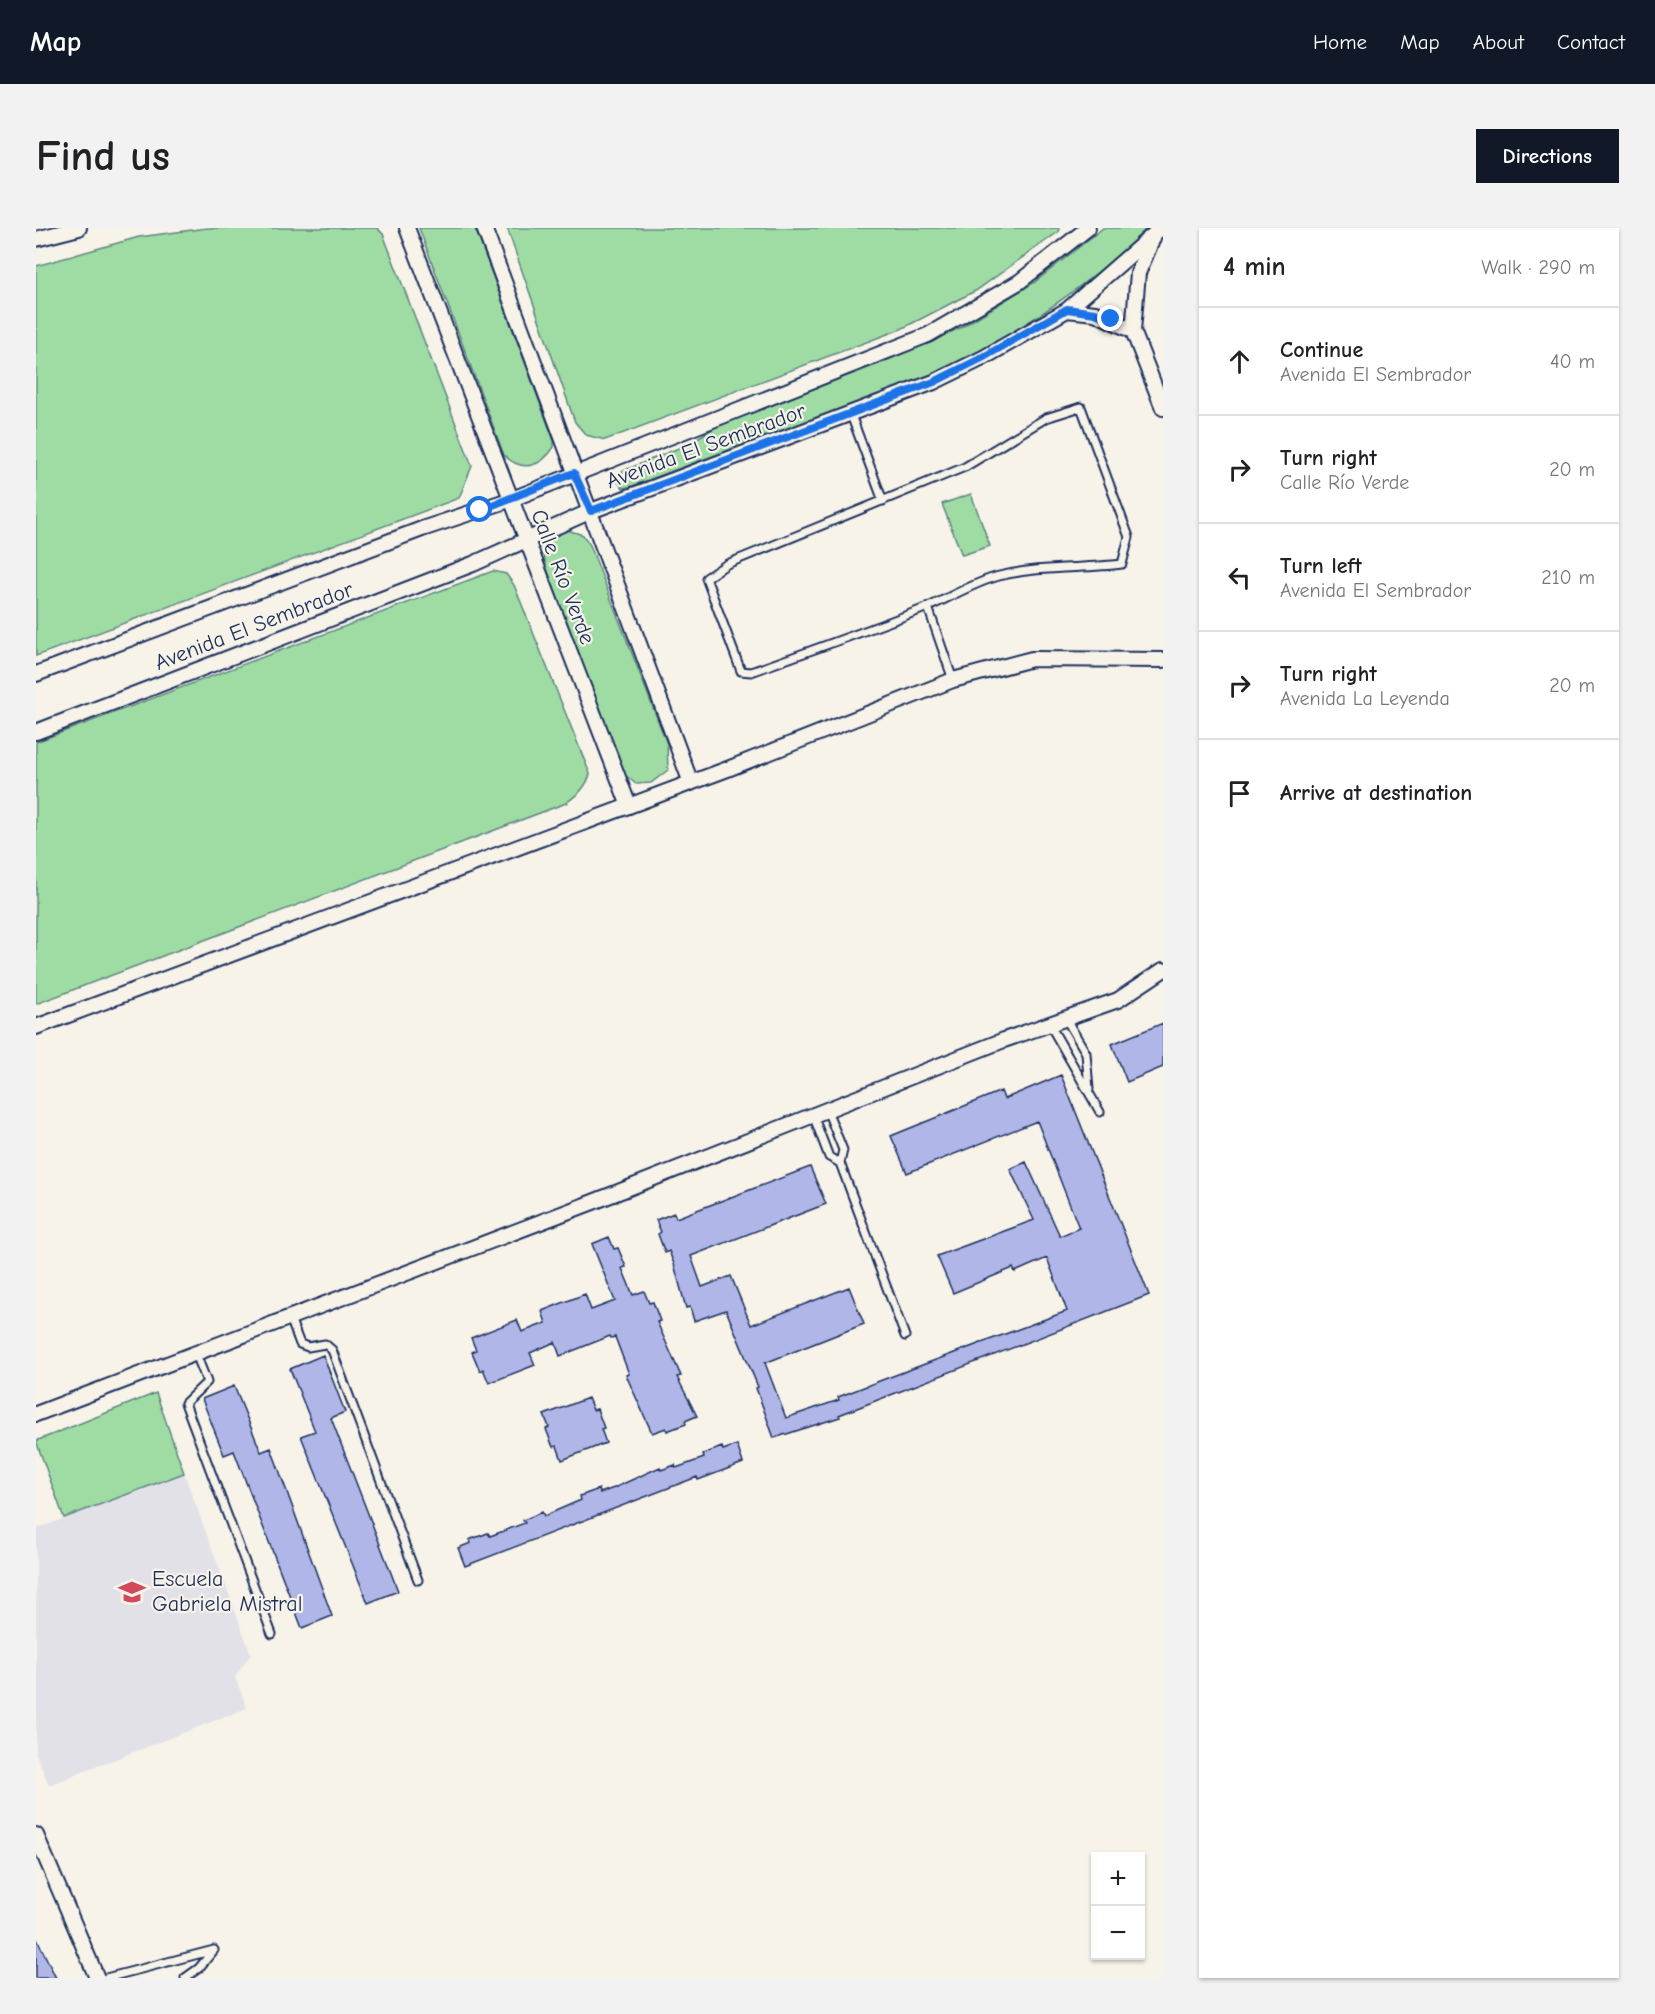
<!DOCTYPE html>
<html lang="en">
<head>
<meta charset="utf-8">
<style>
  :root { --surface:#fff; --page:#f2f2f2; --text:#202124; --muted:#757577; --line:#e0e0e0; --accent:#111827 }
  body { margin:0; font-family:"Comic Neue",sans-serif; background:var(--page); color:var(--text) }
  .controls { position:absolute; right:18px; bottom:18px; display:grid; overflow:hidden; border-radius:0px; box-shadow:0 2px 4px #0004 }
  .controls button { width:54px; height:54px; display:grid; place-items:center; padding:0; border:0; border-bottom:2px solid var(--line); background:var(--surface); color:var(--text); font:30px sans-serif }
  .stop { position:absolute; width:18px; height:18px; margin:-14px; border:4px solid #1a73e8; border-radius:50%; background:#fff }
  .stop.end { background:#1a73e8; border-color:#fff; box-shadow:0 2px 6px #0008 }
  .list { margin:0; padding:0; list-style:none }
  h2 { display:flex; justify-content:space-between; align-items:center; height:78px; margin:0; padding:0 24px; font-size:26px }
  h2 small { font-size:20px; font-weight:400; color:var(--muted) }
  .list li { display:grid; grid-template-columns:39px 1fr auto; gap:18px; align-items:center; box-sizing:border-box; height:108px; padding:0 24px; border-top:2px solid var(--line) }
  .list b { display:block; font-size:22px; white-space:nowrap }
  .list p { margin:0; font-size:20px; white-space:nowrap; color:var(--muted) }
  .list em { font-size:20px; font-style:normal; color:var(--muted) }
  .icon { flex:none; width:33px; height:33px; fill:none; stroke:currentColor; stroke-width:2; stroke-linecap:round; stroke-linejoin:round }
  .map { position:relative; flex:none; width:1127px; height:1750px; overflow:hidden; border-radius:0px }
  header { display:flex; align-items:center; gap:36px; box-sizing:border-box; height:84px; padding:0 30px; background:var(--accent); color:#fff }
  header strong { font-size:28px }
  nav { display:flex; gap:33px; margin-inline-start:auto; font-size:21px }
  .intro { display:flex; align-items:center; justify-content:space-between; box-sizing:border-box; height:144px; padding:0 36px }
  h1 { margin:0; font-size:42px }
  .button { padding:15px 27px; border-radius:0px; background:var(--accent); color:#fff; font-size:21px; font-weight:700 }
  main { display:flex; gap:36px; padding:0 36px }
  aside { flex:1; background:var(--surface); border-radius:0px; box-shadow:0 2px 4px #0004 }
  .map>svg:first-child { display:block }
</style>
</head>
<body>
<header>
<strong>Map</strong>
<nav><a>Home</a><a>Map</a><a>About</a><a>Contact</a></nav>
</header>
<div class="intro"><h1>Find us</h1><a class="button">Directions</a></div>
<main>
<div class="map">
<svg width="1127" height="1750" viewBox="0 0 1127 1750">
  <rect width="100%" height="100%" fill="#f7f3e8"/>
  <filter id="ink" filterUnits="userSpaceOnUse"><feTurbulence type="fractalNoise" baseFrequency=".0167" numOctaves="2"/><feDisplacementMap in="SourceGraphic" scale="12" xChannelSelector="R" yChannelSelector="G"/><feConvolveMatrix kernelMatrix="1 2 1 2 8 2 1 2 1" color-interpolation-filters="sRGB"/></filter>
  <g filter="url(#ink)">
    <path fill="#e2e1e8" d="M148 1245 215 1426 199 1449 211 1480 13 1557 0 1526V1301Z"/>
    <path fill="#9fdca4" stroke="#5d8681" stroke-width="1.5" d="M171 0H341L347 6 436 238 423 270 0 428V38L103 9Z
      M383 0H439L518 213V219C505 239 486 245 468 227Z
      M471 0H1023L1022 4 941 62 865 101 569 212 550 207 539 194Z
      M1067 0H1111C1049 61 977 109 899 145L596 258 587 260 581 253 582 245 650 217 686 195 843 136 924 100 999 54Z
      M935 266 954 318 926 327 906 276Z
      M531 302 547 307 554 317 631 516 632 542 615 555 600 556 589 547 581 531 510 338C505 319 510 306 531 302Z
      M457 343 470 346 478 357 554 546C550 560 542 566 530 575L0 776V514Z
      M120 1165 148 1245 28 1290 0 1213Z"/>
    <path fill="#b0b7e8" stroke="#1b2f5e" stroke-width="1.5" d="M1127 795V839L1091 854 1076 816Z
      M1025 847 1113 1067 803 1187 804 1189 738 1210 720 1160 722 1159 690 1082 658 1093 654 1079 650 1080 638 1036 633 1023 629 1025 622 1006 625 1004 620 992 638 985 640 990 774 939 790 976 655 1028 666 1059 695 1048 715 1097 813 1059 828 1096 729 1135 750 1190 803 1172 802 1169 846 1152 1031 1083 1011 1030 979 1044 977 1040 917 1065 901 1028 998 992 974 941 990 934 1024 1008 1043 1000 1001 893 871 945 855 908 965 863 968 871Z
      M573 1009 578 1021 582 1020 590 1039 586 1040 597 1067 608 1063 613 1075 617 1074 624 1093 621 1094 645 1148 641 1149 661 1188 649 1193 650 1196 631 1203 630 1200 616 1205 590 1147 593 1146 579 1109 575 1110 574 1108 524 1128 519 1114 494 1125 499 1137 453 1155 447 1141 444 1143 436 1124 440 1122 435 1110 481 1092 486 1104 510 1095 506 1083 549 1066 555 1082 579 1073 556 1016Z
      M287 1127 309 1184 295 1190 362 1363 332 1375 265 1208 279 1203 254 1141Z
      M198 1158 225 1224 235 1220 296 1388 266 1400 198 1223 188 1227 166 1171Z
      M552 1170 557 1182 561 1181 568 1200 565 1201 570 1215 526 1232 521 1218 517 1219 510 1201 513 1199 508 1187Z
      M701 1217 707 1235 662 1252 661 1249 429 1338 422 1320 435 1315 433 1312 452 1305 454 1308 489 1295 487 1292 506 1284 508 1288 545 1272 544 1268 563 1261 564 1265 578 1260 624 1239 625 1242 639 1237 640 1240 668 1230 667 1226 686 1219 687 1222Z
      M0 1709 20 1750H0Z"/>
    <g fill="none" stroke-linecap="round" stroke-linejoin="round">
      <defs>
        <path id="lane" d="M1045 179 1093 309 1086 336C1045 341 1004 338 963 348 939 354 915 369 892 379 833 402 774 423 715 444L705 443 670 350 691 336 929 239 1010 190Z
          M815 187 847 273
          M892 379 917 452
          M1030 791 1050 825 1053 861
          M1014 797 1064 884
          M777 887 793 929 804 935 807 922 791 882
          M804 935 869 1108
          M254 1090 264 1116 272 1119 289 1116 296 1122 382 1352
          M160 1126 171 1154 149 1175 236 1406
          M70 1750 178 1722
          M149 1750 163 1740 178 1722"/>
        <path id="street" d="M371 0 593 578
          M448 0 655 555
          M1117 10 1102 45 1097 103 1127 180
          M0 11 43 0
          M1031 82 1059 85 1097 103
          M0 446 386 301 476 271 892 107 983 54 1052 0
          M0 504 437 336 555 283 898 154 947 130 1031 82 1125 0
          M0 799 689 542 917 452 996 431 1127 432
          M0 1186 557 974 968 812 1082 772 1127 742
          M0 1607 61 1750"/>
      </defs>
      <use href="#lane" stroke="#1b2f5e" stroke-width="11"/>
      <use href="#street" stroke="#1b2f5e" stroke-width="18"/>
      <use href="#lane" stroke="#f7f3e8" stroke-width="7"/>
      <use href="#street" stroke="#f7f3e8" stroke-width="14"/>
    </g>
  </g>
  <g fill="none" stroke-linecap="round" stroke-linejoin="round" filter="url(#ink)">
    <path stroke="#1a73e8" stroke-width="8" d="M444 282 538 245 555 283 898 154 946 130 1031 81 1059 85 1075 91"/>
  </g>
  <defs>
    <symbol id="school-bare" viewBox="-9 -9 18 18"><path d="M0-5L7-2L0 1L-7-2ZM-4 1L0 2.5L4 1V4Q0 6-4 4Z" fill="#d1495b" stroke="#f7f3e8" stroke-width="2.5" paint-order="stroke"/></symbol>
  </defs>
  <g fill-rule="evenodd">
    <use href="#school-bare" x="77" y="1345" width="38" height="38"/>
  </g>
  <g text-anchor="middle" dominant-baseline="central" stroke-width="4.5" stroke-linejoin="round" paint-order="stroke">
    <g font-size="22" fill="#1b2f5e" stroke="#f7f3e8">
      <text transform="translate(670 218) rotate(-20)">Avenida El Sembrador</text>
      <text transform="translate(527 349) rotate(69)">Calle Río Verde</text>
      <text transform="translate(218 398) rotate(-21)">Avenida El Sembrador</text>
    </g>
    <g font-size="22" fill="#1b2f5e" stroke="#f7f3e8" text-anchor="start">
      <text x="116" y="1351">Escuela<tspan x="116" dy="25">Gabriela Mistral</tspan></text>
    </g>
  </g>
</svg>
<div class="controls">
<button>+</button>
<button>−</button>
</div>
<div class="stop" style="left:444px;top:282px"></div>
<div class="stop end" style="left:1075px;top:91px"></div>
</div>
<aside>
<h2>4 min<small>Walk · 290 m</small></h2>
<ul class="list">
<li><svg class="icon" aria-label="ahead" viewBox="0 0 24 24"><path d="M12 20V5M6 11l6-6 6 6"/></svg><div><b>Continue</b><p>Avenida El Sembrador</p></div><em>40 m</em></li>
<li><svg class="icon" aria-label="right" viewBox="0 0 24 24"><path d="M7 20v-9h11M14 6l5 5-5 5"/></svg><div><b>Turn right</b><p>Calle Río Verde</p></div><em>20 m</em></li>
<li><svg class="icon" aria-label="left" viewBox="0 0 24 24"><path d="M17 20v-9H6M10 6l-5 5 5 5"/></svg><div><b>Turn left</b><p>Avenida El Sembrador</p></div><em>210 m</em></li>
<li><svg class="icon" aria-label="right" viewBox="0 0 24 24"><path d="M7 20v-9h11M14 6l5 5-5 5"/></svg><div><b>Turn right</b><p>Avenida La Leyenda</p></div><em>20 m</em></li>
<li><svg class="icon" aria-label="arrive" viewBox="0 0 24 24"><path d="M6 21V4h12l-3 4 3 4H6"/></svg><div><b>Arrive at destination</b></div></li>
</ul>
</aside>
</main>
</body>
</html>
